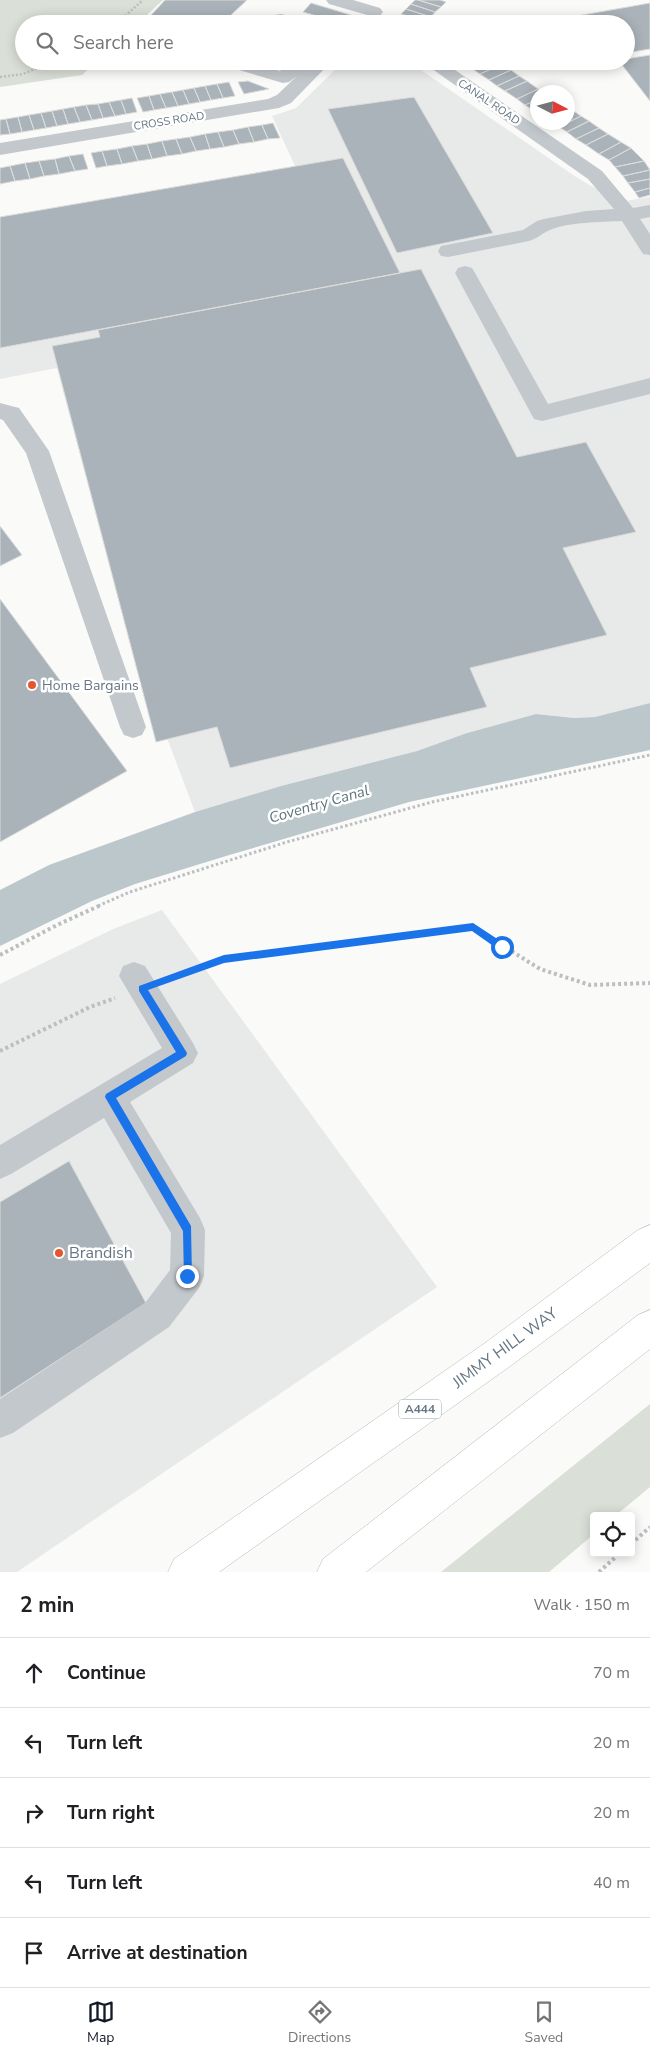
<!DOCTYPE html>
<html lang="en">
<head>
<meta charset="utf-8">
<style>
  :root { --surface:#fff; --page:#f6f6f6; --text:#202124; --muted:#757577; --line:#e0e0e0; --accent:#111827 }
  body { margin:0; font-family:"Nunito Sans",sans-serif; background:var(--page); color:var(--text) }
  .controls { position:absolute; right:15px; bottom:15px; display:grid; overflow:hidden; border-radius:5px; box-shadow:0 2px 12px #0003 }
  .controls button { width:45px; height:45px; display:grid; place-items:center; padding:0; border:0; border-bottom:1px solid var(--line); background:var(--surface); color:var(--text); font:25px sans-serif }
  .compass { position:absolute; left:530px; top:85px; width:45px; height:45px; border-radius:50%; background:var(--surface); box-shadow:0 2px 12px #0003; rotate:96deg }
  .stop { position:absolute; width:15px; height:15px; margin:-11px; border:4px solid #1a73e8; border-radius:50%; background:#fff }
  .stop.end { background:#1a73e8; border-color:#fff; box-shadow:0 1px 5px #0008 }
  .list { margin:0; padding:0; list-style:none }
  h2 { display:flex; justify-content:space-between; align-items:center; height:65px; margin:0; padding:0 20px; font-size:21px }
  h2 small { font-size:16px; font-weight:400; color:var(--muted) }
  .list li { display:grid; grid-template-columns:32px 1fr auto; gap:15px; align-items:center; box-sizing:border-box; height:70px; padding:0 20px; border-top:1px solid var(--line) }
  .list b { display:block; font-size:19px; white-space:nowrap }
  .list em { font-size:16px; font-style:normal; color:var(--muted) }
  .icon { flex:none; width:28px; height:28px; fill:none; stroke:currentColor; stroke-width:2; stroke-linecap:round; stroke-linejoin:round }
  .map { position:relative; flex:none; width:650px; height:1572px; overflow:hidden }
  .search { position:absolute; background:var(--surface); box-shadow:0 2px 12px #0003; left:15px; right:15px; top:15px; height:55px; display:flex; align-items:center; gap:12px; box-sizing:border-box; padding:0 18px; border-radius:28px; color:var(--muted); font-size:19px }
  .sheet { height:415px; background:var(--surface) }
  nav { display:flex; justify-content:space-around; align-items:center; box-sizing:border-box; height:70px; border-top:1px solid var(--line); background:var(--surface); font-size:14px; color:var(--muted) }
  nav a { display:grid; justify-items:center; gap:2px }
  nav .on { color:var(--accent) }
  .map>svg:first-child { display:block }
</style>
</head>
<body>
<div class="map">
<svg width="650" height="1572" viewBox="0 0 650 1572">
  <rect width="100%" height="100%" fill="#fafaf8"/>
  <path fill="#e8e9e9" d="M344 61H408L576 177 619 202 650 197V703L595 717 574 718 536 714 467 733 417 751 281 786 195 812 167 738 156 742 57 368 0 379V217L295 166 272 116 296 108Z
    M162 910 437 1287 17 1572H0V984L113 929Z"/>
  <path fill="#dadfd7" d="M0 0H163L137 24H24V61H97L82 75 0 87Z
    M650 1404V1487L615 1516H594V1534L549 1572H441Z"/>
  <path fill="#bbc7cb" d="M650 703V750L409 802 226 856 135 884 92 901 0 946V890L49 865 195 812 281 786 417 751 467 733 536 714 574 718 595 717Z"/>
  <path fill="#aab3b9" stroke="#dcdcda" d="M165 0H247L231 15 260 24H143Z
    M415 0H418L441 7 435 12 411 4Z
    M418 0H440L446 2 441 7Z
    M311 3 351 15 342 23 303 12Z
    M650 3V49L626 53V24H532Z
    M411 4 435 12 431 17 406 9Z
    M406 9 431 17 426 21 401 14Z
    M402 17 426 24H403L398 21Z
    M650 55V101L619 61H626V59Z
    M497 61 502 64 480 74 462 62Z
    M502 64 511 70 489 80 480 74Z
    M511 70 519 76 497 86 489 80Z
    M519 76 527 81 505 91 497 86Z
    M248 81 269 89 244 94 238 82Z
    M527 81 538 89 517 99 505 91Z
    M229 82 235 96 223 98 217 84Z
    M217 84 223 98 211 100 205 86Z
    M205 86 211 100 200 102 194 88Z
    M194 88 200 102 189 104 183 90Z
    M538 89 544 92H538V99L525 105 517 99Z
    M183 90 189 104 178 106 172 92Z
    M172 92 178 106 166 108 160 94Z
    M160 94 166 108 154 110 149 96Z
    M149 96 154 110 143 112 137 98Z
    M414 97 493 233 397 253 328 109Z
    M132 98 137 112 126 114 121 100Z
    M538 99V108L533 110 525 105Z
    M121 100 126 114 115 116 109 102Z
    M109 102 115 116 103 118 98 104Z
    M98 104 103 118 92 120 86 105Z
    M86 105 92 120 80 122 74 107Z
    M74 107 80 122 68 124 63 109Z
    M63 109 68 124 57 126 52 111Z
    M572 110 581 116 559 127 552 122H568V112Z
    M52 111 57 126 46 128 41 113Z
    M41 113 46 128 34 130 29 115Z
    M29 115 34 130 22 132 18 117Z
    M581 116 589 121 567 132 559 127Z
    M18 117 22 132 10 134 6 119Z
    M6 119 10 134 0 135V120Z
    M589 121 599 128 576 139 567 132Z
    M273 123 280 138 268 139 262 125Z
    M262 125 268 139 254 142 248 127Z
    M248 127 254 142 239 144 233 130Z
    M599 128 608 134 586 145 576 139Z
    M233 130 239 144 224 147 218 132Z
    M218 132 224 147 210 149 205 134Z
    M205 134 210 149 196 151 190 137Z
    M608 134 621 142 599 154 586 145Z
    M190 137 196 151 182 154 176 139Z
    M176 139 182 154 167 156 162 141Z
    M162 141 167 156 152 159 147 144Z
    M621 142 631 148 609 160 599 154Z
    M147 144 152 159 138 161 132 146Z
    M132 146 138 161 122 164 117 149Z
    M631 148 644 161 615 167 609 160Z
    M117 149 122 164 107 166 102 151Z
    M102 151 107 166 96 168 91 153Z
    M83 154 88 169 75 171 69 156Z
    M69 156 75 171 59 174 55 159Z
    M343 158 400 273 0 348V217Z
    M55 159 59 174 44 176 39 161Z
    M39 161 44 176 30 179 25 163Z
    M644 161 650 170 623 176 615 167Z
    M25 163 30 179 15 181 10 166Z
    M10 166 15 181 0 184V168Z
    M650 170V179L628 183 623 176Z
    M650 179V188L635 192 628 183Z
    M650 188V195L639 198 635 192Z
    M421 269 517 457 586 442 636 532 563 548 607 635 470 668 487 707 230 768 217 727 156 742 52 346 100 337 98 330Z
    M0 526 22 555 0 566Z
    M0 599 127 771 0 842Z
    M69 1161 146 1303 0 1398V1202Z"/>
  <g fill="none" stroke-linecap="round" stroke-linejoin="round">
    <defs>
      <path id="highway" d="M650 1225V1263L509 1367 219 1572H168L174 1559 485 1343 638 1230Z
        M650 1310V1349L366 1572H317L323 1559 638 1315Z"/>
    </defs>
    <use href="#highway" stroke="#b4b9bd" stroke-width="1"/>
    <path stroke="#bbbfc2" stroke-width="2.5" stroke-dasharray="2 2" stroke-linecap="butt" d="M116 24 143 0
      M0 77 23 74 55 61"/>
    <path stroke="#bbbfc2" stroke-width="3" stroke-dasharray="2.5 2.5" stroke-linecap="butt" d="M98 906 130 892 287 842 432 802 650 755"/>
    <path stroke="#bbbfc2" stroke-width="4" stroke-dasharray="3 3" stroke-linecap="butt" d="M0 955 57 925 101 905
      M170 978 224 959 473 927 540 969 590 985 650 983
      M0 1051 90 1007 115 998
      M631 1544 650 1527
      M599 1572 620 1553"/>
    <path fill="#c3c8cc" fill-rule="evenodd" d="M326 0H353L380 8 383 12 380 16 374 17 329 4Z
      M281 14 302 20 305 24H267L275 15Z
      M227 61H248L280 71C289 62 295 64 306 67L312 61H332L291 103 279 108 0 155V143L268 99 277 95 297 76 289 82 283 83 229 67Z
      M421 61H442L602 171 633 208 650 205V217L640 219 650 234V255L643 254 622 221C601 222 569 222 550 230 542 233 537 239 529 241L448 257 441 256 438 251 441 246 523 230 537 221 544 219 586 211 614 209 588 179Z
      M465 266 472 268 475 273 548 404 650 378V394L542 421 534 419 455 273 458 268Z
      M0 403 19 408 49 451 146 727 142 735 133 738 124 735 120 727 26 453 3 420 0 419Z
      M134 962 145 966 193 1043 198 1053 193 1063 130 1102 200 1218 205 1230 204 1276 199 1288 169 1327 13 1433 0 1438V1399L145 1303 170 1270 171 1233 104 1118 11 1174 0 1179V1145L162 1048 119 976 123 966Z"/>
    <use href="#highway" fill="#fff" fill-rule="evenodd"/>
  </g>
  <path fill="#1a73e8" d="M473 923 505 944V950H499L472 931 224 963 148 990 187 1053 186 1056 116 1098 191 1226 192 1276 191 1279H184L183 1231 105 1097 106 1094 176 1052 139 991V986L224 955Z"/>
  <g fill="#e4572e" stroke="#fff" stroke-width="2">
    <circle cx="32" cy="685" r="5"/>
    <circle cx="59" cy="1253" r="5"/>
  </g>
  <g text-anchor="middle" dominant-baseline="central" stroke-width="5" stroke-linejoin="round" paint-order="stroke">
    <g font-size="11" fill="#657683" stroke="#fff">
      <text transform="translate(489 102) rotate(34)">CANAL ROAD</text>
      <text transform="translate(169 121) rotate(-9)">CROSS ROAD</text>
    </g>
    <rect fill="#fff" stroke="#939fa8" stroke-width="1" x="399" y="1399.5" width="42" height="19" rx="4"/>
    <g font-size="12" font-weight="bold" fill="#657683">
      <text x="420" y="1409">A444</text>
    </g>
    <g font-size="14" fill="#657683" stroke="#fff" text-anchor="start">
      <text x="42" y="685">Home Bargains</text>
    </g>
    <g font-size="15" font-style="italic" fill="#60757c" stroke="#fff">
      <text transform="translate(319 804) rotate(-16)">Coventry Canal</text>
    </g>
    <g font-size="16" fill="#657683" stroke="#fff" text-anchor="start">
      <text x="69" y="1253">Brandish</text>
    </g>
    <g font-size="16" fill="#657683" stroke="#fff">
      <text transform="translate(505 1348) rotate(-36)">JIMMY HILL WAY</text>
    </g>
  </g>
</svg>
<div class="controls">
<button><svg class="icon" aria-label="locate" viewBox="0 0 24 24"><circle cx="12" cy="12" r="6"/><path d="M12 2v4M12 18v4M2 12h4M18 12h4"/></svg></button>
</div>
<svg class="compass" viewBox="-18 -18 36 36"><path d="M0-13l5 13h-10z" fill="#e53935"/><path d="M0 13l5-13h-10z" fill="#757577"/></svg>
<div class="stop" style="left:502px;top:947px"></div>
<div class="stop end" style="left:187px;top:1276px"></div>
<div class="search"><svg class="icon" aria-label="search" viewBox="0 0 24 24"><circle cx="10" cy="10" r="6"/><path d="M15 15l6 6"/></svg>Search here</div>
</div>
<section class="sheet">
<h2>2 min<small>Walk · 150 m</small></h2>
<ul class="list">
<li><svg class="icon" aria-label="ahead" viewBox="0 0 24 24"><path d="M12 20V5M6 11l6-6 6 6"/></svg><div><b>Continue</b></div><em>70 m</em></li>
<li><svg class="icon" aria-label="left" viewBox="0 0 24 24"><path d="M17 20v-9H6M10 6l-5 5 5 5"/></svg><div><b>Turn left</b></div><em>20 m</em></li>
<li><svg class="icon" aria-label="right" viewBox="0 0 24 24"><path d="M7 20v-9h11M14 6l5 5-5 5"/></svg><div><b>Turn right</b></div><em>20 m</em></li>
<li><svg class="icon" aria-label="left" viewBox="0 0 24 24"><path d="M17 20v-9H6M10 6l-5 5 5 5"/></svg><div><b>Turn left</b></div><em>40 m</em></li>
<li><svg class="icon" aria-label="arrive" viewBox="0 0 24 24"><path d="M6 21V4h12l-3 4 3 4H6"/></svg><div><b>Arrive at destination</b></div></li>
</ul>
</section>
<nav>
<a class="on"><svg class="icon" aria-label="map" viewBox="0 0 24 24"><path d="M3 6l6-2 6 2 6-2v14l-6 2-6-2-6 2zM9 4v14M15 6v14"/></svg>Map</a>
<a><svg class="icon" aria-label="directions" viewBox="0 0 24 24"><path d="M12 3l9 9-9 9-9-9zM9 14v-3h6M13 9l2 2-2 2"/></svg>Directions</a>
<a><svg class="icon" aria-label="saved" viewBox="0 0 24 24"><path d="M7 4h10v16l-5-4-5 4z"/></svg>Saved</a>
</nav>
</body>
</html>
